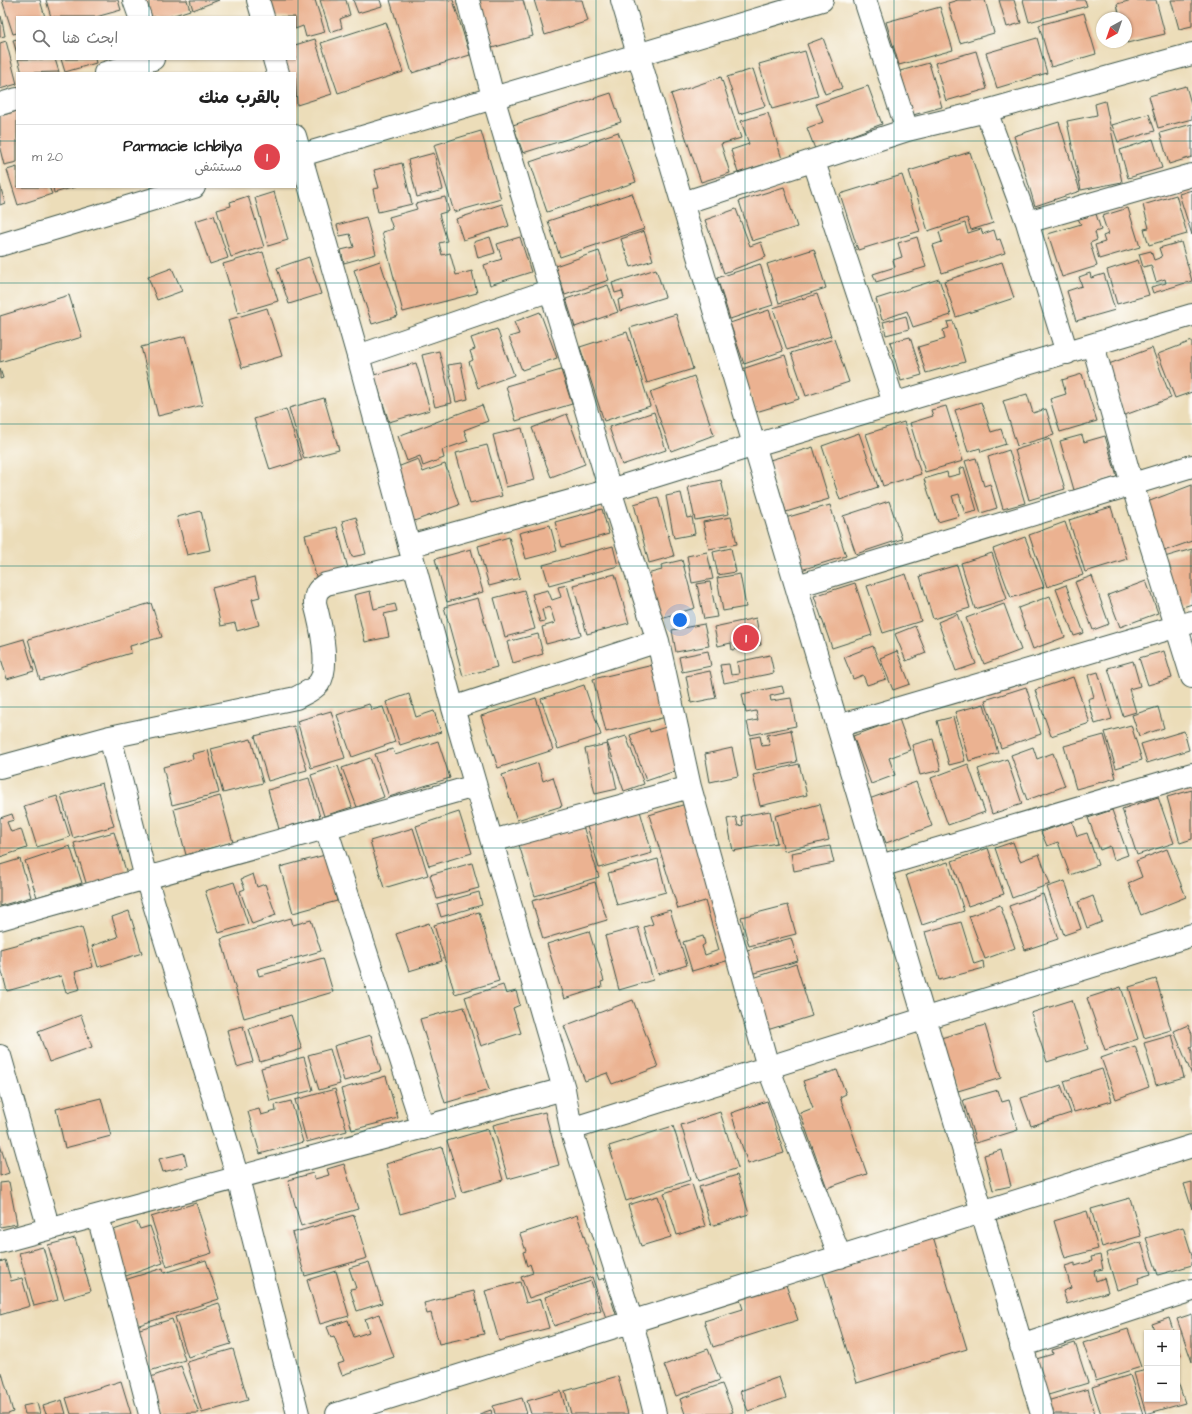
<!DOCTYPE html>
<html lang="ar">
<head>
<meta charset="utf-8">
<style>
  :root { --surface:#fff; --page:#f2f2f2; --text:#222; --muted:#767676; --line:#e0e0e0; --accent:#1a73e8 }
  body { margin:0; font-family:"Architects Daughter","Playpen Sans Arabic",sans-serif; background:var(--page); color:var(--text); direction:rtl }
  .controls { position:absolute; right:12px; bottom:12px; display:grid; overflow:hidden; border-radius:0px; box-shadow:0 1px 3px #0004 }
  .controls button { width:36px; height:36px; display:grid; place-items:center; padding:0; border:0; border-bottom:1px solid var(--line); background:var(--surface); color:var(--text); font:20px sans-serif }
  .compass { position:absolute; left:1096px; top:12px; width:36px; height:36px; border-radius:50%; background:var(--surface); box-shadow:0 1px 3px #0004; rotate:220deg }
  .you { position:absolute; left:680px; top:620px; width:14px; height:14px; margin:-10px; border:3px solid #fff; border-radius:50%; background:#1a73e8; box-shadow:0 0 0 6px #1a73e833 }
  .badge { display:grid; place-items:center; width:26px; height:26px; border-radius:50%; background:var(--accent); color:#fff; font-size:13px; font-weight:700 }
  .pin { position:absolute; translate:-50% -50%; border:2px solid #fff; box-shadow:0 1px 4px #0006 }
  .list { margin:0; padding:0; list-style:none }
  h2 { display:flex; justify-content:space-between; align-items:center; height:52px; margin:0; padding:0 16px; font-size:17px }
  h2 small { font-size:13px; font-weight:400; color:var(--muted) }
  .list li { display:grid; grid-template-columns:26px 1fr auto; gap:12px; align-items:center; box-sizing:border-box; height:64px; padding:0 16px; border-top:1px solid var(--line) }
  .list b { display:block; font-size:15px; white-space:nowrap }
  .list p { margin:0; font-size:13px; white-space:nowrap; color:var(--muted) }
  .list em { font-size:13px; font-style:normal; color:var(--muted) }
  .icon { flex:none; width:22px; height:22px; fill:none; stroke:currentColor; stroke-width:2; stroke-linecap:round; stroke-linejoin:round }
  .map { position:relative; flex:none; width:1192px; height:1414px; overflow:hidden; direction:ltr }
  .search { position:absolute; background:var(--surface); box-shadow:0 1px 3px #0004; left:16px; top:16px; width:280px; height:44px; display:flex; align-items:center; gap:10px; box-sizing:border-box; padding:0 14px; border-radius:0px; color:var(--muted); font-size:15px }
  .panel { position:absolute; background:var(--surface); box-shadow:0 1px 3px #0004; left:16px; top:72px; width:280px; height:116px; border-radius:0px; direction:rtl }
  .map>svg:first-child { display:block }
</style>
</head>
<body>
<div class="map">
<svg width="1192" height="1414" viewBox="0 0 1192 1414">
  <rect width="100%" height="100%" fill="#fdfcf7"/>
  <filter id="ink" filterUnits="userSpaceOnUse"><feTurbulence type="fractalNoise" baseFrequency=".025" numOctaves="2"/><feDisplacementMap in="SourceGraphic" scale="8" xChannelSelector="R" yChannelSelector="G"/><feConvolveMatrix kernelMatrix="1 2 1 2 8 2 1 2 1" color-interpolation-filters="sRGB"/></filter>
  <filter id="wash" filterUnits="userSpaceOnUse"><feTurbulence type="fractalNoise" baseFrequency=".012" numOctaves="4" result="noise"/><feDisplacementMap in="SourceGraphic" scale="16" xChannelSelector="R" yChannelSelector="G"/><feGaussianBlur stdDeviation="0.9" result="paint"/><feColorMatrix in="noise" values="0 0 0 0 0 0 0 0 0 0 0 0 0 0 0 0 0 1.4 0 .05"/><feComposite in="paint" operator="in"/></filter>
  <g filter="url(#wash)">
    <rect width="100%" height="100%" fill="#ecddb9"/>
    <g id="blocks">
      <path fill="#ebb291" d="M2 0H40L45 17H17V33L13 34Z
        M46 0H118L121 10 96 17H51Z
        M140 0H187L190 10 168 17H146Z
        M190 0H219L193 10Z
        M264 0H315L325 32 306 37 303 26 295 29V17H269Z
        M320 0H346L350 15 340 19 342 28 330 32Z
        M353 0H380L382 6 358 13Z
        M390 0H453L470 55 412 73Z
        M478 0H523L533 36 492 48Z
        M534 0H582L588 21 545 35Z
        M958 0H985L994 33 960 43 948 3Z
        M999 0H1014L1021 23 1007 27Z
        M1023 0H1085L1087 6 1029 22Z
        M1132 0H1156L1165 34 1127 43 1126 18H1120L1117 4Z
        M1171 0H1192V26L1179 29Z
        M940 7 953 50 899 65 886 22Z
        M1084 13 1096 54 1051 67 1039 25Z
        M1 16 5 36 0 37V17Z
        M386 22 403 72 338 93 321 43Z
        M823 38 842 88 825 94 807 44Z
        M1037 38 1047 73 997 88 986 53Z
        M17 39V54L13 40Z
        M315 39 332 94 297 105 295 73H286L282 59H295V45Z
        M6 41 17 84 0 89V43Z
        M805 51 818 96 772 109 759 64Z
        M976 51 987 89 946 101 935 63Z
        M18 59H55L59 72 22 73Z
        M61 59H95L96 63 65 72Z
        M929 63 942 107 913 115 900 71Z
        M753 69 765 106 739 114 727 77Z
        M721 77 741 138 721 144 730 173 701 182 671 94Z
        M868 86 882 124 815 149 807 128 823 122 816 104Z
        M1186 86 1192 107V119L1158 128 1149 96Z
        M611 93 621 122 523 153 513 125Z
        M1105 101 1122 182 1081 190 1067 121 1097 115 1095 104Z
        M17 111V162L4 165 0 149V116Z
        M768 113 782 159 738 173 731 150 749 144 741 121Z
        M1149 114 1155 131 1118 142 1112 125Z
        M1059 122 1080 191 1035 206 1014 136Z
        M1192 124V157L1169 164 1160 133Z
        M481 131 501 199 454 212 434 145Z
        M618 132 636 182 547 212 530 162Z
        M1153 139 1162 168 1128 178 1120 150Z
        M970 152 993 223 971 230 967 218 928 231 909 171Z
        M434 153 443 190 417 197 408 160Z
        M402 163 412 204 378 212 373 189 379 188 374 170Z
        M17 167V187H49L52 194 18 205 7 170Z
        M902 175 920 231 858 250 840 194Z
        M0 185 5 203 0 205Z
        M53 187H75L54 193Z
        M784 187 797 227 752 241 739 201Z
        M1192 190V235L1179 194Z
        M274 192 288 240 268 246 255 198Z
        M632 193 644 229 560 257 548 221Z
        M1176 195 1187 234 1149 245 1144 229 1149 228 1143 205Z
        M248 196 264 247 231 257 217 210 231 206 230 202Z
        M445 197 449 211 439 214 447 241 439 243 442 255 450 253 456 275 472 271 477 293 403 312 382 232 393 229 389 217 417 209 415 204Z
        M502 204 509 226 463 240 456 219Z
        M1128 208 1140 247 1099 259 1095 245 1105 242 1103 236 1108 234 1102 216Z
        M736 209 750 246 761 242 766 257 724 273 705 220Z
        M1096 214 1101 230 1095 232 1097 240 1090 243 1097 266 1062 277 1048 234 1081 224 1078 219Z
        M214 215 228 258 210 264 195 221Z
        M366 217 376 254 344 263 341 250 354 247 350 234 340 236 337 225Z
        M965 223 968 233 981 229 983 234 994 230 997 240 1000 239 1005 253 942 273 933 245 942 242 939 232Z
        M644 231 653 260 631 267 621 239Z
        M490 237 495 253 478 258 474 242Z
        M520 237 531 272 490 285 484 265 502 259 497 244Z
        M917 237 926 267 876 282 873 274 895 267 893 260 902 257 898 243Z
        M1181 242 1192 281 1153 293 1151 287 1166 283 1165 279 1156 282 1151 265 1143 267 1139 254 1151 251 1154 260 1162 257 1159 248Z
        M814 249 826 288 779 303 767 264Z
        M599 251 609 280 565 295 555 266Z
        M263 252 278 301 238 313 223 264Z
        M309 257 321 294 289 304 277 268Z
        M1138 260 1149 295 1117 304 1107 270Z
        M380 261 398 316 372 324 354 270Z
        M1002 262 1014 298 956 317 944 281Z
        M760 264 773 305 730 319 717 278Z
        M172 268 182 291 157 300 148 277Z
        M656 269 665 297 620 311 618 300 624 298 622 291 615 293 612 283Z
        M1090 273 1091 278 1104 274 1115 310 1076 321 1067 291 1082 286 1079 277Z
        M939 279 951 315 913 327 907 311 882 320 876 299Z
        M608 285 618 312 575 327 566 299Z
        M817 294 831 336 787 350 773 308Z
        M69 295 82 337 0 362V316Z
        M267 308 282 356 242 368 228 320Z
        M769 310 783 351 744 364 730 323Z
        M540 312 557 358 522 370 509 337 519 334 514 322Z
        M676 314 693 369 647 383 630 328Z
        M906 316 909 329 886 335 883 322Z
        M953 321 965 362 926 373 918 347 945 339 943 330 949 328 947 322Z
        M497 329 514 375 478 388 469 362 473 360 470 351 475 349 471 338Z
        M627 332 650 406 604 421 580 347Z
        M186 336 203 405 158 416 141 347Z
        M910 337 922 375 901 381 890 342Z
        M834 339 849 382 806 396 791 353Z
        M1192 341V392L1175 398 1158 354Z
        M1152 348 1171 398 1125 415 1106 365Z
        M439 351 452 403 435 407 422 355Z
        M785 355 799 399 756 412 742 369Z
        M416 363 430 410 389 422 374 375Z
        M461 363 468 399 456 402 448 365Z
        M0 369 3 378 0 379Z
        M561 370 572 404 516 421 506 386Z
        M1082 374 1097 421 1060 432 1050 399 1066 394 1062 380Z
        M694 376 714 435 671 451 650 392Z
        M1027 394 1033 413 1046 409 1054 435 1017 446 1003 401Z
        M324 398 339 450 304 459 289 408Z
        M981 402 991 432 1001 429 1006 444 981 452 980 448 968 452 955 410Z
        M482 405 488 421 464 430 468 441 442 450 444 458 423 466 420 456 407 461 398 436Z
        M946 406 963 461 925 472 910 423 933 416 931 410Z
        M286 409 302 460 270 470 254 419Z
        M654 412 666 450 622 465 609 427Z
        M567 414 585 464 551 477 532 428Z
        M904 422 921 474 883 486 866 434Z
        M522 428 535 480 506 487 493 435Z
        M859 433 878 487 840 500 822 446Z
        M1082 435 1084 442 1105 436 1117 477 1074 490 1060 441Z
        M1050 439 1065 489 1029 500 1015 450Z
        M487 445 502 496 470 504 456 453Z
        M813 447 829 499 786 512 770 460Z
        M1009 450 1025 503 1003 509 988 457Z
        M976 458 984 486 990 484 997 508 981 513 965 461Z
        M418 459 423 472 445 464 459 505 414 521 395 468Z
        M964 467 977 511 965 514 959 494 952 496 959 516 938 522 924 479 947 472 948 477 960 474 959 469Z
        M721 480 729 514 695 520 688 487Z
        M1192 485V541L1161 552 1142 504Z
        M681 493 687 518 692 517 695 534 674 538 666 496Z
        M658 497 674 556 649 563 634 504Z
        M889 501 902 539 856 554 843 516Z
        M830 505 846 556 801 570 785 518Z
        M1111 507 1127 559 1085 572 1069 520Z
        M602 509 609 534 562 547 555 522Z
        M201 511 210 550 187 555 177 517Z
        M356 517 366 554 352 557 342 521Z
        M731 517 737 544 709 549 703 522Z
        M1065 522 1083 575 1047 587 1029 535Z
        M550 525 557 551 526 559 519 533Z
        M337 527 349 572 317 580 305 535Z
        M509 537 520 578 489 586 478 546Z
        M1025 537 1044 587 1011 598 993 549Z
        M613 546 618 566 549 585 543 565Z
        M731 548 736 572 718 575 713 552Z
        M471 549 483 592 447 602 435 559Z
        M1192 549V604L1177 609 1161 558Z
        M707 552 713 579 692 583 687 556Z
        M992 553 1007 599 975 609 961 563Z
        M682 560 695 608 654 620 647 574 662 570 661 565Z
        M957 565 970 608 933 619 920 576Z
        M615 574 629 623 587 634 573 585Z
        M740 574 746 607 723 611 717 578Z
        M906 574 921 621 883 633 867 586Z
        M1092 576 1109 624 1093 630 1075 582Z
        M255 577 260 597 252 599 259 625 237 631 235 623 221 626 212 588Z
        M1146 581 1158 613 1120 627 1108 595Z
        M710 582 717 617 704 619 697 584Z
        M855 583 872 635 832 648 814 596Z
        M567 585 581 635 546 644 542 627 555 623 550 607 542 609 545 621 540 622 532 594 548 590 552 600 561 597 558 587Z
        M1066 585 1084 633 1074 636 1056 589Z
        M524 590 535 629 505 637 494 598Z
        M370 591 374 609 395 604 397 611 384 614 389 637 365 642 354 595Z
        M1050 596 1065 637 1033 649 1018 608Z
        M478 598 497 667 463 676 444 607Z
        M151 603 162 637 130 646 131 653 40 680 28 639Z
        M1004 604 1021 650 984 664 966 618Z
        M957 614 976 664 956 671 938 622Z
        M756 618 761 645 732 650 731 643 718 646 714 627Z
        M704 624 709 646 676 652 672 630Z
        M915 626 926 653 906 661 895 634Z
        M538 634 543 654 513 663 507 642Z
        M24 639 34 671 7 679 0 655V646Z
        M873 646 886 679 867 685 863 675 853 679 844 657Z
        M708 651 711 666 682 672 679 657Z
        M897 651 910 684 893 690 880 658Z
        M1164 651 1172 678 1148 685 1139 658Z
        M770 655 774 673 724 683 720 665 729 664 731 675 739 674 737 662Z
        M1133 661 1140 686 1129 689 1136 712 1123 716 1108 668Z
        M653 665 666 717 606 732 593 679Z
        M710 671 716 698 691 703 686 676Z
        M1098 672 1112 719 1095 724 1088 699 1094 697 1088 675Z
        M1073 677 1090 723 1051 736 1035 690Z
        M584 685 601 735 558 749 541 699Z
        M782 686 784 693 770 696 771 701 791 698 796 726 750 735 747 722 758 720 756 711 746 713 742 694Z
        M1026 687 1041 734 1001 748 985 700Z
        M409 694 416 717 434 711 441 732 400 745 386 702Z
        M536 698 553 750 498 768 481 716Z
        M369 704 372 710 383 707 395 742 352 757 337 715Z
        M984 704 998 753 969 761 955 712Z
        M1158 707 1164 728 1139 736 1132 715Z
        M331 711 345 758 311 768 297 721Z
        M953 717 965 761 949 765 937 721Z
        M899 719 910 750 889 758 895 775 871 784 853 736Z
        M1131 725 1142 760 1116 768 1105 732Z
        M294 726 307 770 268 781 255 736Z
        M666 727 681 769 646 781 630 735 649 728 650 732Z
        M791 730 797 762 756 770 750 738 760 736 762 746 770 745 767 735Z
        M1184 731 1189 750 1147 763 1141 744Z
        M1104 735 1116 778 1076 789 1064 746Z
        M626 736 644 784 624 791 607 742Z
        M251 739 263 783 223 793 211 749Z
        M933 739 941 770 920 775 912 745Z
        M438 741 450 778 389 797 375 754 393 749 395 755Z
        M607 744 617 789 595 794 585 749Z
        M1033 747 1037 759 1053 753 1065 786 1027 800 1011 755Z
        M732 748 738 776 710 782 705 754Z
        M208 750 219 793 172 805 163 767 193 759 192 754Z
        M370 758 384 797 357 807 342 768Z
        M1007 759 1022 804 992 814 978 769Z
        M538 763 543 781 553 777 562 806 517 820 502 775Z
        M799 764 807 795 760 806 753 775Z
        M968 764 985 812 948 825 931 778Z
        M338 766 352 807 324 816 311 775Z
        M309 778 320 817 279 829 268 790Z
        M916 782 932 826 886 843 869 799Z
        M102 783 114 826 73 838 61 795Z
        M1192 790V839L1180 843 1167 797Z
        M57 796 70 837 37 847 24 806Z
        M220 796 233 842 186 855 174 809Z
        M1158 797 1174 843 1137 855 1122 809Z
        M686 804 733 959 692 971 683 942 703 936 705 944 702 946 705 955 719 950 705 901 678 909 649 815Z
        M820 804 829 840 784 851 775 816Z
        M1112 810 1128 855 1114 860 1110 846 1100 850 1088 818Z
        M640 811 652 853 599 868 587 826Z
        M770 811 777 843 733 851 727 819 736 817 738 826 743 825 741 816Z
        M459 812 472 853 429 866 416 826Z
        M12 814 14 820 7 822 11 832 21 829 27 848 0 857V818Z
        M1072 821 1077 836 1087 833 1098 865 1070 875 1058 842 1047 846 1041 832Z
        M583 826 599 877 535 896 519 845Z
        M413 828 428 875 384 888 370 841Z
        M114 832 127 874 87 886 74 843Z
        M1013 842 1020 861 1039 854 1050 884 1012 898 995 848Z
        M70 846 82 883 37 897 25 861Z
        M830 846 834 863 794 871 791 853Z
        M988 848 1004 894 968 906 952 861Z
        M1167 849 1186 897 1141 915 1128 883 1142 877 1136 861Z
        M325 855 337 901 293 913 280 867Z
        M20 859 31 897 0 906V865Z
        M658 859 666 892 617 905 608 873Z
        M948 862 964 911 922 925 906 875Z
        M472 863 479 888 437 899 430 875Z
        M253 874 257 887 265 884 276 915 252 924 240 891 245 889 241 879Z
        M1065 881 1081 929 1064 935 1047 887Z
        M234 882 248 924 219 933 205 891Z
        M595 882 607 920 543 939 532 901Z
        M479 892 482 905 441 917 437 904Z
        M1043 894 1058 939 1025 950 1009 906Z
        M1093 896 1102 922 1087 928 1078 902Z
        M788 905 796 934 749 946 741 917Z
        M1000 905 1015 948 985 959 969 916Z
        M670 910 687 965 658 974 644 927 653 924 650 916Z
        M129 911 142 953 98 967 92 946 118 937 112 917Z
        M479 912 499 981 455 994 434 925Z
        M291 918 293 925 311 920 321 951 257 969 259 976 323 958 333 992 244 1018 221 939Z
        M961 922 974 964 983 961 984 968 939 980 925 932Z
        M429 923 442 961 409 971 396 934Z
        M82 927 93 967 75 972 80 989 66 993 61 976 7 991 0 964V949Z
        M638 927 653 980 619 990 605 936Z
        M589 931 604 981 601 982 602 987 564 999 547 944Z
        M791 938 798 961 747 975 740 952Z
        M796 964 812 1016 764 1031 747 980Z
        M1156 979 1171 1030 1144 1038 1129 987Z
        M503 985 506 994 516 991 520 1005 513 1008 521 1033 481 1046 465 997Z
        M1121 987 1138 1039 1105 1050 1087 998Z
        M633 1000 658 1067 612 1084 607 1073 585 1081 564 1026Z
        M1072 1000 1088 1049 1047 1062 1031 1013Z
        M464 1007 489 1090 445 1103 420 1019Z
        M81 1015 92 1047 49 1062 38 1031Z
        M291 1015 302 1049 260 1062 249 1029Z
        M985 1025 1001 1078 958 1091 941 1038Z
        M1188 1025 1192 1034V1046L1190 1047 1192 1051V1075L1174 1031Z
        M243 1026 253 1062 237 1067 227 1030Z
        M371 1035 381 1071 344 1081 334 1046Z
        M1172 1035 1184 1077 1156 1085 1144 1043Z
        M1135 1046 1149 1087 1116 1099 1101 1058Z
        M330 1049 340 1084 319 1090 308 1055Z
        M304 1057 313 1090 270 1101 261 1068Z
        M1102 1069 1112 1101 1074 1112 1064 1081Z
        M837 1070 846 1094 840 1097 867 1174 827 1188 800 1113 813 1108 803 1081Z
        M386 1076 398 1118 352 1130 341 1089Z
        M1061 1085 1071 1113 1031 1126 1021 1098Z
        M335 1089 347 1131 307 1142 295 1100Z
        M998 1090 1002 1102 1009 1100 1018 1130 976 1143 963 1100Z
        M101 1098 111 1136 65 1148 56 1109Z
        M291 1101 303 1142 260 1154 248 1112 259 1109 261 1115 276 1111 275 1105Z
        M767 1101 784 1153 748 1164 731 1113Z
        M545 1112 559 1165 508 1179 493 1125Z
        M720 1112 738 1168 698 1181 681 1125Z
        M673 1126 690 1180 626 1201 609 1146Z
        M488 1129 503 1180 463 1192 447 1141Z
        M0 1145 9 1173 0 1176Z
        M442 1147 456 1198 400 1214 386 1164Z
        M1002 1150 1011 1186 993 1190 984 1155Z
        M184 1153 187 1166 163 1172 159 1159Z
        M344 1164 358 1209 301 1226 288 1180 313 1173 315 1179 329 1175 327 1169Z
        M737 1175 749 1214 711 1226 699 1187Z
        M9 1182 17 1224 0 1227V1183Z
        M1192 1182V1209L1184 1184Z
        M692 1184 705 1226 677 1235 664 1193Z
        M658 1196 671 1237 641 1246 628 1205Z
        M1130 1198 1141 1236 1102 1247 1091 1209Z
        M196 1203 212 1253 167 1267 151 1217Z
        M1087 1211 1098 1249 1065 1258 1054 1221Z
        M354 1215 367 1258 305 1276 292 1233Z
        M577 1215 599 1280 604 1278 617 1317 607 1321 592 1277 529 1298 521 1277 533 1273 530 1264 527 1266 523 1252 526 1251 520 1234Z
        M137 1222 140 1229 150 1226 163 1263 123 1277 108 1232Z
        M1183 1227 1192 1255V1265L1158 1275 1146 1238Z
        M932 1233 967 1349 857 1383 821 1267Z
        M75 1238 91 1291 64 1299 48 1245Z
        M1141 1242 1151 1274 1138 1278 1139 1283 1117 1290 1106 1253Z
        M43 1247 58 1300 34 1306 19 1253Z
        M1100 1255 1103 1269 1094 1271 1096 1281 1104 1278 1108 1292 1067 1304 1063 1291 1071 1288 1065 1266 1075 1263V1266L1092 1261 1091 1257Z
        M5 1260 11 1281 22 1278 30 1306 0 1315V1262Z
        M206 1260 219 1299 133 1327 118 1282 163 1268 164 1273Z
        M369 1262 382 1303 357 1311 350 1289 356 1288 349 1268Z
        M336 1271 349 1316 320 1324 307 1280Z
        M591 1281 601 1310 554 1326 545 1297Z
        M520 1282 526 1303 541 1299 549 1328 499 1341 485 1291Z
        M785 1282 798 1320 713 1347 704 1321 743 1309 739 1297Z
        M474 1291 484 1334 439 1344 431 1313 427 1314 424 1303Z
        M219 1303 231 1344 188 1357 175 1317Z
        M379 1314 394 1357 342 1375 338 1364 344 1362 334 1336 331 1337 327 1327 348 1320 354 1337 369 1332 365 1319Z
        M1192 1314V1362L1177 1319Z
        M1169 1318 1174 1333H1155L1152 1324Z
        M172 1319 185 1360 143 1373 130 1332Z
        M1128 1329 1141 1367 1096 1381 1083 1343Z
        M1075 1343 1088 1383 1045 1396 1033 1360 1053 1354 1052 1350Z
        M1177 1343 1181 1355 1177 1356Z
        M233 1349 248 1400 202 1413 187 1362Z
        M708 1349 720 1380 676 1396 664 1365Z
        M181 1366 199 1413 162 1414 148 1378Z
        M1147 1370V1399H1177V1379L1185 1403 1146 1414 1134 1373Z
        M0 1373H2L13 1412 8 1414H0Z
        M1130 1375 1143 1414H1101L1092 1387Z
        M618 1376 628 1414H571L565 1391Z
        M779 1377 786 1398 748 1411 740 1391Z
        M121 1381 131 1414H71L66 1398Z
        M722 1384 733 1412 728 1414H685L680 1399Z
        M1088 1389 1095 1414H1051L1047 1401Z
        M561 1391 567 1414H531L527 1401Z
        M522 1398 527 1414H495L493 1406Z
        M62 1400 66 1414H46L43 1406Z
        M37 1403 40 1414H25L23 1406Z
        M491 1410 492 1414H479Z"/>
    </g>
  </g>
  <g filter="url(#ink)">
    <use href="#blocks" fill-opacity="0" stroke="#3e5548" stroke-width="1"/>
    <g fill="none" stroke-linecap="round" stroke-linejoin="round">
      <defs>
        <path id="street" d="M134 0 140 17
          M258 0 263 17
          M468 0 493 97 610 490 658 641 690 787 768 1067 840 1257
          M622 0 1042 1414
          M865 0 907 130
          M274 59 278 73
          M105 73 153 59
          M0 104 17 99
          M986 111 1027 222 1067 353
          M295 136 358 356 453 708 564 1089 571 1129 632 1322 655 1414
          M295 157 822 0
          M814 162 894 403
          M683 203 907 130 986 111 1192 54
          M1027 222 1192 175
          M0 245 194 187
          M1093 345 1132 484 1192 677
          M358 356 551 290
          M409 546 610 490 755 445 1192 315
          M797 586 1192 466
          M453 708 658 641
          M838 726 1192 622
          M110 737 146 878 238 1178 298 1414
          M0 767 110 737 296 698C303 694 314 690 319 683 331 667 320 622 315 603 315 593 318 589 326 584L414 564
          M326 828 423 1128
          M492 841 690 787
          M880 866 1192 774
          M0 919 475 786
          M0 1056 49 1229
          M571 1129 1192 935
          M98 1216 150 1414
          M0 1242 564 1089
          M1021 1346 1192 1290
          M337 1414 1192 1146"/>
      </defs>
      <use href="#street" stroke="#3e5548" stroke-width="24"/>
      <use href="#street" stroke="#fff" stroke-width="22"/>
    </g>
  </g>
  <path fill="none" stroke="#0f766e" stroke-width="1" stroke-opacity="0.55" d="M149 0V17M298 0V1414M447 0V1414M596 0V1414M745 0V1414M894 0V1414M1043 0V1414M149 59V73M0 141H17M295 141H1192M149 187V1414M0 283H1192M0 424H1192M0 566H1192M0 707H1192M0 848H1192M0 990H1192M0 1131H1192M0 1273H1192"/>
</svg>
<div class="controls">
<button>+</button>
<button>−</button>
</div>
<svg class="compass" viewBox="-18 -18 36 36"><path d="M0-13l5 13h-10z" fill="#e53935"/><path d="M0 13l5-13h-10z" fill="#767676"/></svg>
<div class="you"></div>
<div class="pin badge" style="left:746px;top:638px;background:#e0444e">1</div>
<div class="search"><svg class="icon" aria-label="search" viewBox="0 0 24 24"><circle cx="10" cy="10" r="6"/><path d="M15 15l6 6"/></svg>ابحث هنا</div>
<section class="panel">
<h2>بالقرب منك<small></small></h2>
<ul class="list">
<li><span class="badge" style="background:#e0444e">1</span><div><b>Parmacie Ichbilya</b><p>مستشفى</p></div><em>20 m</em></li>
</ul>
</section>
</div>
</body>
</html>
